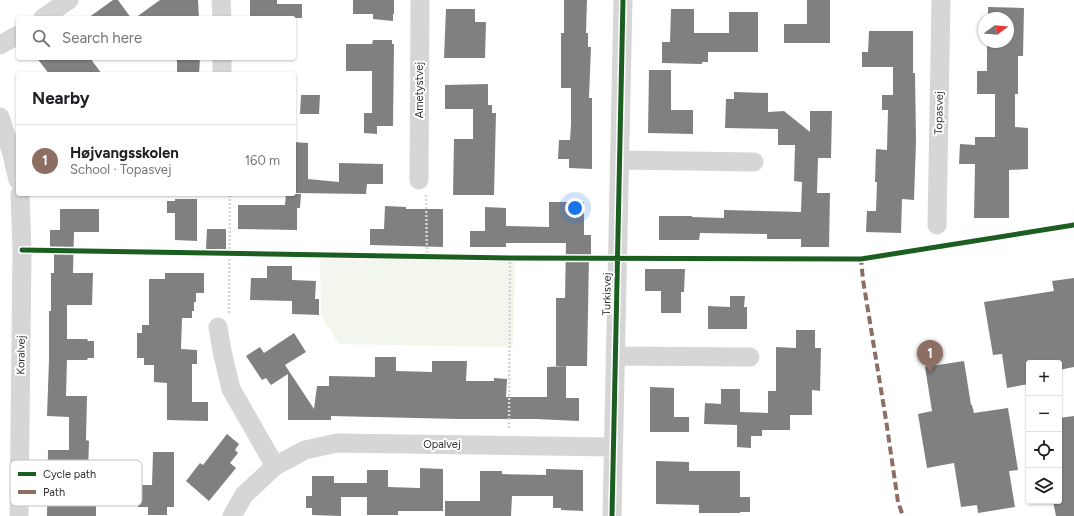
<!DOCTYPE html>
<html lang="en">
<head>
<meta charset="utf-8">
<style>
  :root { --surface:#fff; --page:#f2f2f2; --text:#202124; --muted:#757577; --line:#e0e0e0; --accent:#db2777 }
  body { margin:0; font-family:Figtree,sans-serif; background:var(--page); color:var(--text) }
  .controls { position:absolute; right:12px; bottom:12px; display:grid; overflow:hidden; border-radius:4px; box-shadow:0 1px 3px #0004 }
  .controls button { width:36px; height:36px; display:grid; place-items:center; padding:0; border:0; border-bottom:1px solid var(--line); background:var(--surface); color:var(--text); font:20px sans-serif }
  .compass { position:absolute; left:978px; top:12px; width:36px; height:36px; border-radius:50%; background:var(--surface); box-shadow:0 1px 3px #0004; rotate:74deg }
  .you { position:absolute; left:575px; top:208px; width:14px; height:14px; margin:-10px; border:3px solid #fff; border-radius:50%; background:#1a73e8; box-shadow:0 0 0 6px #1a73e833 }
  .badge { display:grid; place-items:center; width:26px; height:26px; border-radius:50%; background:var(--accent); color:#fff; font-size:13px; font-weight:700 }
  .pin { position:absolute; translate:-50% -33px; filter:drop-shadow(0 1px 2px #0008) }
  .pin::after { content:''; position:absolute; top:21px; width:14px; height:12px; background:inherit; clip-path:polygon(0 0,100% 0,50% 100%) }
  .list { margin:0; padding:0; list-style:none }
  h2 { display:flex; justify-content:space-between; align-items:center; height:52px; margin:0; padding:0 16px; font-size:17px }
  h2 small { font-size:13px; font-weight:400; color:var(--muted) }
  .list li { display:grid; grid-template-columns:26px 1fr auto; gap:12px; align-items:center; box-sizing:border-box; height:72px; padding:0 16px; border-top:1px solid var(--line) }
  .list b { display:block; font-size:15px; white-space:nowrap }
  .list p { margin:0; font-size:13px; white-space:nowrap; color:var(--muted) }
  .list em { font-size:13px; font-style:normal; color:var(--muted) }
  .icon { flex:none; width:22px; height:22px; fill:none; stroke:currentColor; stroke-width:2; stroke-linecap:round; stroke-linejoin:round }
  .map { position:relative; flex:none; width:1074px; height:516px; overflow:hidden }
  .search { position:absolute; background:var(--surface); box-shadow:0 1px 3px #0004; left:16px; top:16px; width:280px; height:44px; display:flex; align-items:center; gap:10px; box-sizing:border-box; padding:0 14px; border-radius:4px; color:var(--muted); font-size:15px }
  .panel { position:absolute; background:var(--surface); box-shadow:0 1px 3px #0004; left:16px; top:72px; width:280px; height:124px; border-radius:4px }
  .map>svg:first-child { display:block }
</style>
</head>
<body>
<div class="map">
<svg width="1074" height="516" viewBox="0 0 1074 516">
  <rect width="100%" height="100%" fill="#fff"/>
  <path fill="#f3f6ed" d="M320 258 515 261 513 347 339 344 321 316Z"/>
  <path fill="#808080" d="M113 0H118L131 18H88Z
    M160 0H198L199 18H135Z
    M250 0H277V4H302V18H250Z
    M353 0H394V14H393V21L373 19V14H353Z
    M564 0H587L586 33H588V47H591L589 98H592V169L569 168V159H558L559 140H570L571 124V88H561V33H564Z
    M807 0H830V43H784V24H807Z
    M988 7 1024 8 1023 56H1018V94H1015V127L1028 128V169L1009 170V218H974L975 164H959L960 144 975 145V137H995V94H977V71H987V42H1008V18H988Z
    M446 9H475V22H486L485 58H444Z
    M671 9H694V33H729V12H758V52H708V62H702V64L662 63V42H670Z
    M869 31H913V73H915L916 141 914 200 902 199 901 233 866 232 867 211H876L877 182H875L876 149 887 150 888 110H882V95H893V67H862V52H868Z
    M373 40H392V44H394L393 126H377V134L364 133V113H372V71H346V44H372Z
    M37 58H90L102 74H49Z
    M177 58H200L199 74H177Z
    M649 70H671V110H693V134L648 133Z
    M488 84V105H492V113H496L494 195H453L454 139H473V109H445V85Z
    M734 92 768 93V112L784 111 810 132V111H832L831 158H818L817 193H830L829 247H801V239H767V234L700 233 699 240H659V216H692V217L724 218V210L801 212 802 182 794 181 795 145H778V129L725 128 726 99H734Z
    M301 95H320L319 114H300Z
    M294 142 308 143V179L339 182V163L383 164V184H362H367L366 194 294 193Z
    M286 194H301L300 208H297V230L238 229V205H285Z
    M175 199H197V241L175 240V213H167V201H175Z
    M549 202H584V235H591V255H589L587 366H556V298H565L566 243H506V247H470V231H485V207L506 208V226L549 227Z
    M385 206 406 207V209H443V247L370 245V229H384Z
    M60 209H99V232H74L73 273H93L92 305H67V339H87L88 341H94V358H88L87 360H67L66 396H87L86 440 89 441 88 472 116 473 115 491H96V516H47L48 450H69V417L47 416 49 360V311H51V273H54V247H50V230H60Z
    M207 229H226V249H206Z
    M267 266H292V280L316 281 315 299H319V315L292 314V301L250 300 251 278H267Z
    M645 269H685L684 292H681V313H661V291H645Z
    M165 273H204V293H196V302H194V311H192V318H182L181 349 197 350V364H192V402H208V421L167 420V383L154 382V365H144V358H137V333H142V325H149V279H165Z
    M1074 278V367L1059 370V363H1029V384L1007 388 1002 354 993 355 984 302 1054 291 1052 281Z
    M730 296H745L744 307H747V329H708V306L730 307Z
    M796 330H815V348H821L820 391 812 390V415H790V430H762V436H751V448L737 447V425L704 424 705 403 721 404V389H740V412L768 413V391H776V347L796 348Z
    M294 333 306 352 285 365 314 409 317 386H329V376L375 377V357H396V371L432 372V361H467L466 381H494V378L507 379 506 397H547V367L566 366V398H579V421L536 419H458L331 416V420H288V374L271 385 266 378 262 380 246 356 260 347 264 353Z
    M964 361 971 405H972L974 413 1008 408 1018 470 1009 471 1015 507 978 513 977 505 961 507 954 463 927 468 918 414 932 411 925 367Z
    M650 387 674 388V417H689V432H650Z
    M1074 416V516H1056L1053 501H1059V418Z
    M227 434 239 444 235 450 238 453 230 463 236 468 209 501 186 481 200 463 203 465Z
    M153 452H174V507H167V515H148V507H138V485H152Z
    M656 461 689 462V471H740V497H750V512H740V513H699V505L656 504Z
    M420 468 443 469V511H398V515H367V497H341V516L312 515V508H306V496H312V476H334V483H367V470H388V487L420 488Z
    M546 469 583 470V511L561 510V508H553V496H512L511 516H445V501H480V471H502V474L546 475Z"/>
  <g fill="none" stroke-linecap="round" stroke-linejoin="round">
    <path stroke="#d6d6d6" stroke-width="2.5" stroke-dasharray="2 2" stroke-linecap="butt" d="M426 195 427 256
      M229 313 230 194
      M509 428 510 258"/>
    <path stroke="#d6d6d6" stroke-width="19" d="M221 0 222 18
      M43 18 69 0
      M0 45 18 35
      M222 74V58
      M0 117 12 154 18 180
      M620 160 754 162
      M419 180 420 0
      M937 225 941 0
      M218 327 222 351 231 389 275 466
      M615 356 750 357
      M19 516 22 250 20 194
      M232 516 244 495 275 466 305 450 337 443 613 447
      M612 516 623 0"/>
    <path stroke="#8d6e63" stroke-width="4" stroke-dasharray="8 4" stroke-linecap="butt" d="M863 258 861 259 863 280 886 420 898 502 903 516"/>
    <defs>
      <path id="cycleway" d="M22 250 510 258 861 259 1074 225
        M612 516 623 0"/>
    </defs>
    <use href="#cycleway" stroke="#fff" stroke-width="8"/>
    <use href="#cycleway" stroke="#1b5e20" stroke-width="5"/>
  </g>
  <g text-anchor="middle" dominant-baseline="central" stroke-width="4" stroke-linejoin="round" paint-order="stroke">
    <g font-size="11" fill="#323232" stroke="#fff">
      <text transform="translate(419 90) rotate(-90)">Ametystvej</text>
      <text transform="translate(939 113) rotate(-89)">Topasvej</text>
      <text transform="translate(607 294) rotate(-89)">Turkisvej</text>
      <text transform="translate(21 355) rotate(-89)">Koralvej</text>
      <text x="442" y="444">Opalvej</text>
    </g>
  </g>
  <rect x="10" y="460" width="132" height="46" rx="6" fill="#fff" stroke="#c2c2c2" stroke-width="1"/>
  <rect x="18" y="472" width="18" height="4" fill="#1b5e20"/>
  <rect x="18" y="490" width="18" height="4" fill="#8d6e63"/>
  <g font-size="11" fill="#323232">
    <text x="43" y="478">Cycle path</text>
    <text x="43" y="496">Path</text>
  </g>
</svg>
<div class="controls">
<button>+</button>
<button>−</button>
<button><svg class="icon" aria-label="locate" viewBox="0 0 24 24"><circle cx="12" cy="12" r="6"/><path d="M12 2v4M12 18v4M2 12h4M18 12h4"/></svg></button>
<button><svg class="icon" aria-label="layers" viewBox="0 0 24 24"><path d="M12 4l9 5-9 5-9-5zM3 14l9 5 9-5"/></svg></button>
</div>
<svg class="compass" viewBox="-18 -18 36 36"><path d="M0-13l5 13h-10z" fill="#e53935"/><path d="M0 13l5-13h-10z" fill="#757577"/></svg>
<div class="you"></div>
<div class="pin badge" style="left:930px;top:373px;background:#8d6e63">1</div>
<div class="search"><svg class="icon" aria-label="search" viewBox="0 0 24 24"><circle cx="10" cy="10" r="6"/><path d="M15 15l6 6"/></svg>Search here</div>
<section class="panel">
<h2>Nearby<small></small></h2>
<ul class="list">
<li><span class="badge" style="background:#8d6e63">1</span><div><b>Højvangsskolen</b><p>School · Topasvej</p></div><em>160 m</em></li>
</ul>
</section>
</div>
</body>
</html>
